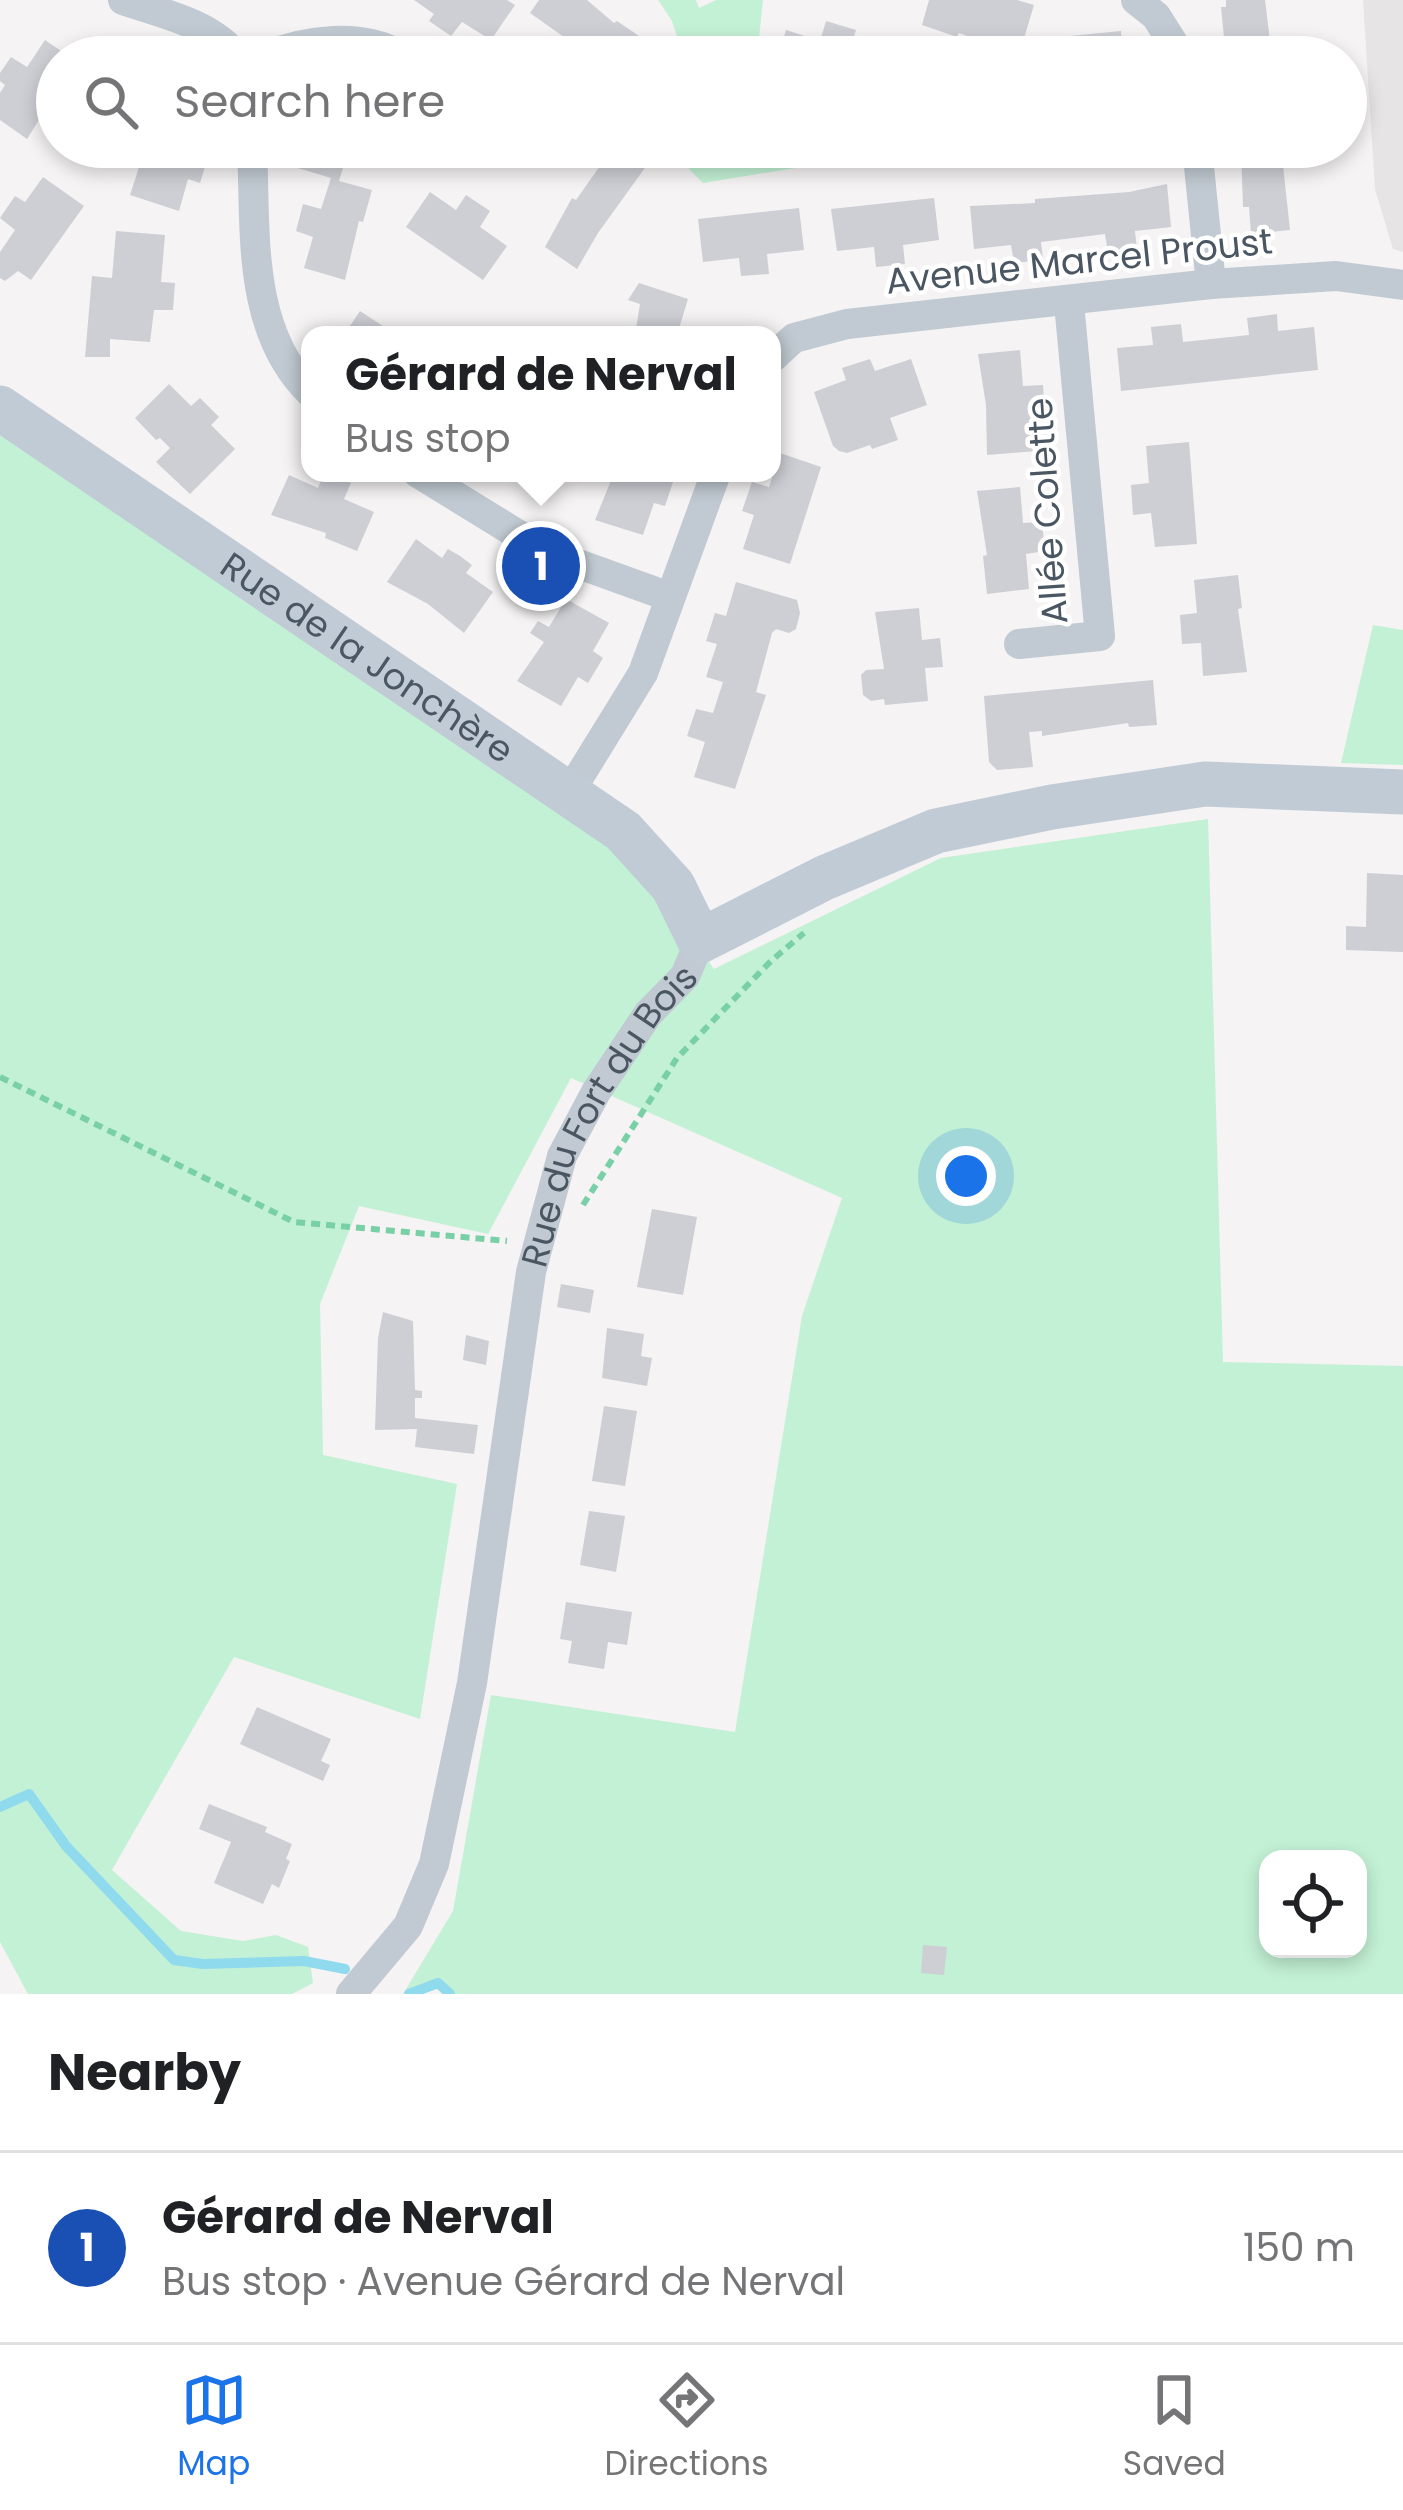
<!DOCTYPE html>
<html lang="en">
<head>
<meta charset="utf-8">
<style>
  :root { --surface:#fff; --page:#f2f2f2; --text:#202124; --muted:#757577; --line:#e0e0e0; --accent:#1a73e8 }
  body { margin:0; font-family:Poppins,sans-serif; background:var(--page); color:var(--text) }
  .controls { position:absolute; right:36px; bottom:36px; display:grid; overflow:hidden; border-radius:24px; box-shadow:0 6px 18px #0003 }
  .controls button { width:108px; height:108px; display:grid; place-items:center; padding:0; border:0; border-bottom:3px solid var(--line); background:var(--surface); color:var(--text); font:60px sans-serif }
  .you { position:absolute; left:966px; top:1176px; width:42px; height:42px; margin:-30px; border:9px solid #fff; border-radius:50%; background:#1a73e8; box-shadow:0 0 0 18px #1a73e833 }
  .badge { display:grid; place-items:center; width:78px; height:78px; border-radius:50%; background:var(--accent); color:#fff; font-size:39px; font-weight:700 }
  .pin { position:absolute; translate:-50% -50%; border:6px solid #fff; box-shadow:0 3px 12px #0006 }
  .popup { position:absolute; left:301px; top:326px; width:480px; height:156px; box-sizing:border-box; display:grid; place-content:center; border-radius:24px; background:var(--surface); filter:drop-shadow(0 3px 9px #0005); font-size:39px; white-space:nowrap; color:var(--muted) }
  .popup b { font-size:45px; color:var(--text) }
  .popup::after { content:''; position:absolute; left:50%; top:100%; margin-left:-24px; border:24px solid transparent; border-top-color:var(--surface) }
  .list { margin:0; padding:0; list-style:none }
  h2 { display:flex; justify-content:space-between; align-items:center; height:156px; margin:0; padding:0 48px; font-size:51px }
  h2 small { font-size:39px; font-weight:400; color:var(--muted) }
  .list li { display:grid; grid-template-columns:78px 1fr auto; gap:36px; align-items:center; box-sizing:border-box; height:192px; padding:0 48px; border-top:3px solid var(--line) }
  .list b { display:block; font-size:45px; white-space:nowrap }
  .list p { margin:0; font-size:39px; white-space:nowrap; color:var(--muted) }
  .list em { font-size:39px; font-style:normal; color:var(--muted) }
  .icon { flex:none; width:66px; height:66px; fill:none; stroke:currentColor; stroke-width:2; stroke-linecap:round; stroke-linejoin:round }
  .map { position:relative; flex:none; width:1403px; height:1994px; overflow:hidden }
  .search { position:absolute; background:var(--surface); box-shadow:0 6px 18px #0003; left:36px; right:36px; top:36px; height:132px; display:flex; align-items:center; gap:30px; box-sizing:border-box; padding:0 42px; border-radius:66px; color:var(--muted); font-size:45px }
  .sheet { height:348px; background:var(--surface) }
  nav { display:flex; justify-content:space-around; align-items:center; box-sizing:border-box; height:168px; border-top:3px solid var(--line); background:var(--surface); font-size:33px; color:var(--muted) }
  nav a { display:grid; justify-items:center; gap:6px }
  nav .on { color:var(--accent) }
  .map>svg:first-child { display:block }
</style>
</head>
<body>
<div class="map">
<svg width="1403" height="1994" viewBox="0 0 1403 1994">
  <rect width="100%" height="100%" fill="#f5f3f3"/>
  <path fill="#e6e4e5" d="M1363 0H1403V252L1393 249 1375 189Z"/>
  <path fill="#c3f1d5" fill-rule="evenodd" d="M658 0H696L699 8 716 0H763L757 57H684L672 21Z
    M702 147H818L814 165 703 183 689 169Z
    M0 432 568 807 662 896 714 969 941 858 1208 819 1223 1362 1403 1366V1994H450L438 1983 403 1994 453 1911 491 1695 735 1732 802 1316 842 1198 571 1078 488 1234 359 1206 320 1304 323 1455 457 1484 420 1719 234 1657 112 1870 181 1931 243 1941 276 1935 308 1947 313 1983 292 1994H28L0 1942ZM1268 1859H1358V1949H1268Z
    M1373 625 1403 630V765L1341 763Z"/>
  <g fill="none" stroke-linecap="round" stroke-linejoin="round">
    <path stroke="#90daee" stroke-width="10" d="M0 1807 29 1794 66 1846 174 1960 203 1964 304 1961 345 1969
      M409 1994 438 1983 450 1994"/>
  </g>
  <path fill="#cdcfd5" d="M414 0H507L515 5 491 40 462 22 451 36 429 21 434 14Z
    M539 0H587L614 23 617 21 645 40 633 57H561L571 42 530 13Z
    M929 0H1017L1034 5 1019 55 959 33 957 37 922 25Z
    M1226 0H1265L1272 57H1232L1230 37 1224 38 1221 7H1226Z
    M826 21 856 30 850 49 872 57H778L786 30 820 41Z
    M1121 31 1123 57H1072L1070 36Z
    M45 40 70 57H57V91L27 139 0 120V93L5 85 0 81V73L11 57 27 67Z
    M137 147H198L196 153 208 157 200 183 188 179 179 211 130 195 140 164 133 161Z
    M297 147 349 148 339 181 372 190 363 222 359 221 345 280 304 268 313 237 296 231 303 204 321 209 331 178 291 166Z
    M607 147H660L598 233 577 269 545 247 572 198 576 200 609 153Z
    M1241 147H1281L1290 230 1251 234 1249 207H1243Z
    M43 177 84 206 31 280 18 271 5 281 0 278V252L15 230 0 218 15 196 25 202Z
    M1167 184 1171 227 1135 231 1137 250 1108 253 1105 234 1041 242 1043 260 1014 263 1011 245 974 249 970 206 1035 203V199L1129 192Z
    M430 192 456 210 466 195 490 211 480 227 507 246 483 280 406 227Z
    M934 198 939 240 903 245 905 264 876 267 874 247 837 251 831 209Z
    M799 208 804 250 767 254 769 274 741 276 739 258 703 262 698 219Z
    M116 231 165 235 161 282 175 283 173 310H154L150 342 110 339V357H85L92 276 112 278Z
    M639 283 688 299 677 335H635L640 304 628 300Z
    M360 311 389 330 385 335H344Z
    M1277 314 1278 331 1314 327 1318 370 1121 391 1117 348 1153 345 1151 327 1181 324 1183 342 1249 335 1247 318Z
    M1020 350 1023 386 1043 385 1045 414 1033 415 1036 451 987 455 986 405 978 354Z
    M870 359 875 371 911 359 927 405 890 418 898 440 872 449 870 445 847 453 839 451 833 446 814 392 846 380 842 368Z
    M169 384 191 406 200 398 219 417 211 425 235 449 190 494 156 462 170 448 160 438 156 440 135 418Z
    M1189 442 1197 544 1155 547 1151 513 1133 515 1131 485 1149 483 1146 446Z
    M780 453 821 467 790 564 743 549 754 515 742 511 752 482 769 487Z
    M324 473 351 483 344 499 374 512 357 551 325 538 326 533 271 515 289 475 318 488Z
    M614 473 675 476 665 506 654 503 643 535 595 520Z
    M1020 487 1023 523 1042 522 1045 551 1026 554 1029 589 987 594 983 556 987 555 977 491Z
    M416 539 442 558 448 549 460 556 472 565 466 573 493 592 464 633 428 604 387 582Z
    M1238 575 1242 608 1238 609 1247 672 1203 676 1201 643 1182 644 1180 615 1197 613 1194 580Z
    M736 582 797 600 800 613 796 629 789 633 776 629 772 633 756 692 766 695 735 789 694 777 705 742 687 736 696 709 713 713 723 682 706 677 717 644 706 641 715 613 726 616Z
    M566 599 609 623 593 651 603 658 588 683 578 677 561 706 517 681 544 642 530 633 538 621 549 627Z
    M919 608 922 640 940 638 943 667 925 668 928 701 885 705 884 699 871 701 863 695 861 675 866 670 884 669 875 612Z
    M1153 680 1157 725 1129 727 1128 723 1042 736V731L1029 732 1033 767 997 770 989 762 984 696Z
    M1367 873 1403 875V952L1346 950V926L1366 927Z
    M652 1209 697 1217 683 1295 637 1287Z
    M561 1284 594 1290 590 1313 557 1307Z
    M383 1312 413 1321 415 1390 422 1391V1398H415V1418L478 1425 474 1454 415 1447 417 1429 375 1430 378 1338Z
    M607 1328 644 1334 641 1356 652 1358 647 1386 602 1378Z
    M466 1335 489 1341 486 1365 463 1360Z
    M604 1406 637 1411 625 1486 592 1481Z
    M589 1511 625 1516 616 1572 580 1565Z
    M566 1602 632 1612 627 1645 608 1642 604 1669 568 1663 572 1641 560 1639Z
    M257 1707 331 1739 321 1761 330 1765 323 1781 240 1744Z
    M209 1804 267 1827 265 1832 292 1844 286 1859 290 1861 279 1888 272 1884 263 1904 214 1883 231 1842 199 1829Z
    M923 1945 947 1947 944 1975 921 1973Z"/>
  <g fill="none" stroke-linecap="round" stroke-linejoin="round">
    <path stroke="#7ad0a6" stroke-width="6" stroke-dasharray="9 6" stroke-linecap="butt" d="M0 1077 294 1222 507 1241
      M583 1205 677 1058 771 961 804 933"/>
    <g stroke="#c1cad2" stroke-width="30">
      <path d="M123 0C163 14 211 23 237 57"/>
      <path d="M1136 0 1156 16 1182 57"/>
      <path d="M263 57C304 40 363 31 403 57"/>
      <path d="M252 147C256 229 246 329 310 392"/>
      <path d="M1197 147 1211 284"/>
      <path d="M772 358 794 338 847 324 1211 284 1336 276 1403 285"/>
      <path d="M418 473 548 553 670 597"/>
      <path d="M1019 644 1100 636 1069 303"/>
      <path d="M569 793 643 673 716 473"/>
      <path id="s1" d="M351 1994 408 1926 434 1864 472 1683 531 1272 562 1156 596 1092 648 1014 685 976 700 941"/>
    </g>
    <path stroke="#c1cbd6" stroke-width="45" id="s2" d="M0 408 623 831 673 886 700 941 824 878 936 831 1052 807 1205 784 1403 792"/>
  </g>
  <g text-anchor="middle" dominant-baseline="central" stroke-width="9" stroke-linejoin="round" paint-order="stroke">
    <g font-size="36" fill="#4a5661" stroke="#fff">
      <text transform="translate(1079 261) rotate(-6)">Avenue Marcel Proust</text>
      <text transform="translate(1047 511) rotate(-94)">Allée Colette</text>
      <text stroke="none"><textPath href="#s2" startOffset="444">Rue de la Jonchère</textPath></text>
      <text stroke="none"><textPath href="#s1" startOffset="933">Rue du Fort du Bois</textPath></text>
    </g>
  </g>
</svg>
<div class="controls">
<button><svg class="icon" aria-label="locate" viewBox="0 0 24 24"><circle cx="12" cy="12" r="6"/><path d="M12 2v4M12 18v4M2 12h4M18 12h4"/></svg></button>
</div>
<div class="you"></div>
<div class="pin badge" style="left:541px;top:566px;background:#1a4fb4">1</div>
<div class="popup"><b>Gérard de Nerval</b>Bus stop</div>
<div class="search"><svg class="icon" aria-label="search" viewBox="0 0 24 24"><circle cx="10" cy="10" r="6"/><path d="M15 15l6 6"/></svg>Search here</div>
</div>
<section class="sheet">
<h2>Nearby<small></small></h2>
<ul class="list">
<li><span class="badge" style="background:#1a4fb4">1</span><div><b>Gérard de Nerval</b><p>Bus stop · Avenue Gérard de Nerval</p></div><em>150 m</em></li>
</ul>
</section>
<nav>
<a class="on"><svg class="icon" aria-label="map" viewBox="0 0 24 24"><path d="M3 6l6-2 6 2 6-2v14l-6 2-6-2-6 2zM9 4v14M15 6v14"/></svg>Map</a>
<a><svg class="icon" aria-label="directions" viewBox="0 0 24 24"><path d="M12 3l9 9-9 9-9-9zM9 14v-3h6M13 9l2 2-2 2"/></svg>Directions</a>
<a><svg class="icon" aria-label="saved" viewBox="0 0 24 24"><path d="M7 4h10v16l-5-4-5 4z"/></svg>Saved</a>
</nav>
</body>
</html>
